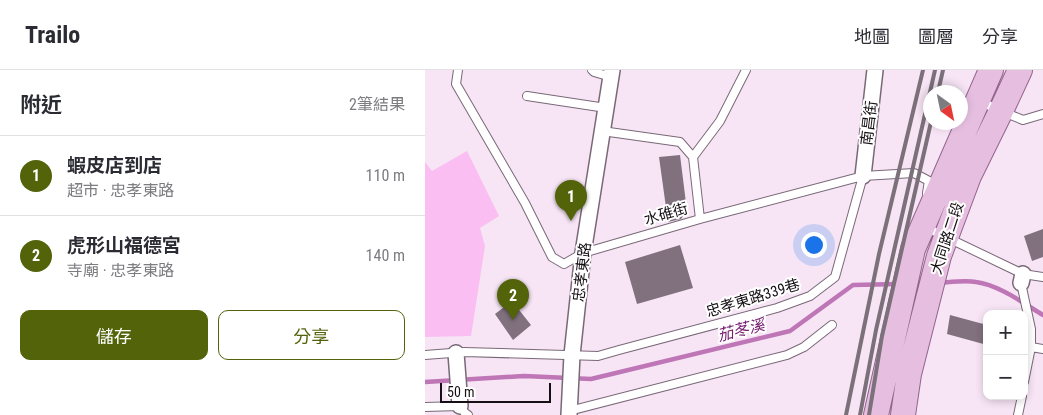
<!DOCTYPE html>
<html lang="zh-TW">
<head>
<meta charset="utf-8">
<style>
  :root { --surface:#fff; --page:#f2f2f3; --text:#2b2b33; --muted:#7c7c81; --line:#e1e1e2; --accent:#53630a }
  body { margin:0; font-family:"Roboto Condensed","Noto Sans TC",sans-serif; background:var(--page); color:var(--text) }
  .controls { position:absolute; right:15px; bottom:15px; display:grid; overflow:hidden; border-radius:10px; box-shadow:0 2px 8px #0003 }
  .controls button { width:45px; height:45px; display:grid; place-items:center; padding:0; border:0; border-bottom:1px solid var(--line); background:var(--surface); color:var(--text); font:25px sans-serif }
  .compass { position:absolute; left:498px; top:15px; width:45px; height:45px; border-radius:50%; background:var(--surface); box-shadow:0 2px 8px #0003; rotate:147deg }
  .scale { position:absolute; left:15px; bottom:12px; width:111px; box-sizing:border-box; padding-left:5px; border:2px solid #161015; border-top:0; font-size:14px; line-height:18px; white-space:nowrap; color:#161015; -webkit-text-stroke:4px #fff; paint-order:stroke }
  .you { position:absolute; left:388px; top:174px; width:18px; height:18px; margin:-12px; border:4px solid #fff; border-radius:50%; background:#1a73e8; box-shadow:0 0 0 8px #1a73e833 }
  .badge { display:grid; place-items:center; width:32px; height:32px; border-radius:50%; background:var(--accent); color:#fff; font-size:16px; font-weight:700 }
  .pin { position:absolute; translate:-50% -41px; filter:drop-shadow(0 1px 2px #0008) }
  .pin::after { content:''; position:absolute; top:26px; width:18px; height:15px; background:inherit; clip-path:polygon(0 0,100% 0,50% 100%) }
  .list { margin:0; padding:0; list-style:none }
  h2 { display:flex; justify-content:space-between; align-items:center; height:65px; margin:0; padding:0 20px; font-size:21px }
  h2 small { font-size:16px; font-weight:400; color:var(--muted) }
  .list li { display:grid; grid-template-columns:32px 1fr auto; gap:15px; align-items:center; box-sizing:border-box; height:80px; padding:0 20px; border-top:1px solid var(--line) }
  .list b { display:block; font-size:19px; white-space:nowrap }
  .list p { margin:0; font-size:16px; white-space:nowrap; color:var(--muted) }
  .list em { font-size:16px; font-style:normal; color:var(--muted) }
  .actions { display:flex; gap:10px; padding:15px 20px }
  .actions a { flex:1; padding:11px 0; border:1px solid var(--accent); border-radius:10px; text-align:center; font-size:18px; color:var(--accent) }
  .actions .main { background:var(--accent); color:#fff }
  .map { position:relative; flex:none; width:618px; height:345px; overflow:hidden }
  header { display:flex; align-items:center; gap:30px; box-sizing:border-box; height:70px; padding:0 25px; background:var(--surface); border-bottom:1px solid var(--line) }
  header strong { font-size:24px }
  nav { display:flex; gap:28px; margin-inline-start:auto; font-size:18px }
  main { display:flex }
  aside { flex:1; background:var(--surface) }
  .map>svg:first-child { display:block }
</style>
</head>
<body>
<header>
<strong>Trailo</strong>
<nav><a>地圖</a><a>圖層</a><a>分享</a></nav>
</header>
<main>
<aside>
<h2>附近<small>2筆結果</small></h2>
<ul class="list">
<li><span class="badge">1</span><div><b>蝦皮店到店</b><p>超市 · 忠孝東路</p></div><em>110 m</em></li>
<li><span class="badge">2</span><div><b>虎形山福德宮</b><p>寺廟 · 忠孝東路</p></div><em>140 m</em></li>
</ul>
<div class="actions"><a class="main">儲存</a><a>分享</a></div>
</aside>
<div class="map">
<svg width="618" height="345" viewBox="0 0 618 345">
  <rect width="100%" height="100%" fill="#f7e5f5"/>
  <path fill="#fabef2" d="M42 81 74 146 55 158 60 176 46 266 0 267V92L7 101Z"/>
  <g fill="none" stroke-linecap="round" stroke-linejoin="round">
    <path stroke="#be76b6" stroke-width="4.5" d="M515 213C527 212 540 210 551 212 574 215 598 233 618 245
      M0 312 99 306 166 309 365 261 428 215 473 214"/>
  </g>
  <path fill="#81717f" d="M255 85 262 141 256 149 243 152 234 87Z
    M618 159V187L607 191 599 166Z
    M255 175 268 218 212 234 200 192Z
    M87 231 106 255 88 270 70 244Z
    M525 245 562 255V275L522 264Z"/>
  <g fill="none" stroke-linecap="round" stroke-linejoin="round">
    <defs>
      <path id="lane" d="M33 0 31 14 100 133 127 187 139 194 158 183 275 149 438 106 489 103 504 111 502 123
        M167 0 169 2 186 7
        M102 26 181 38
        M554 31 576 41 598 50 618 44
        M177 61 255 72 268 87
        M275 149 268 87 295 51 321 0
        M500 157 598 204 618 207
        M596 213 606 259V277L599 312
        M606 277 618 279
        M0 285 39 282 173 286 194 280 352 238 385 226 410 207 438 106
        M0 337 35 336 40 343 43 345
        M144 341 362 285 379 277 407 255
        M593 345 597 326"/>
      <path id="street" d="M438 106 450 0
        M596 213 598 204
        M31 283 35 336
        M144 345 147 285 158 183 187 0"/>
      <path id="primary" d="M451 345 488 179 566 0
        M478 345 484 304 514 186 544 106 576 41 595 0"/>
    </defs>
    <use href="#lane" stroke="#796977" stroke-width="10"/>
    <use href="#street" stroke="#796977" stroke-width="18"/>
    <use href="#primary" stroke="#92648c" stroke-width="26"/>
    <use href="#lane" stroke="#fff" stroke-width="8"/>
    <use href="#street" stroke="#fff" stroke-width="15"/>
    <use href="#primary" stroke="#e5bee0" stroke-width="24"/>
    <path stroke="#7c707a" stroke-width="4" d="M513 22 518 0
      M421 345 454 184 498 0
      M435 345 451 260 510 0
      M444 345 457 266 506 52"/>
  </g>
  <g text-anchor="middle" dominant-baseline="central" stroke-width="4" stroke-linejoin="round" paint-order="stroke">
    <g font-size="15" fill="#161015" stroke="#fff">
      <text transform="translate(444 53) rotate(-83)">南昌街</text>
      <text transform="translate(241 144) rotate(-16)">水碓街</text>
      <text transform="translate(522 168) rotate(-72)">大同路二段</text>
      <text transform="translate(157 202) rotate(-83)">忠孝東路</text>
      <text transform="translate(328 228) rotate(-17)">忠孝東路339巷</text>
    </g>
    <g font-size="16" font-style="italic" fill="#782172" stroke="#fff">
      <text transform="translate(316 260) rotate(-14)">茄苳溪</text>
    </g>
  </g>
</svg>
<div class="controls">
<button>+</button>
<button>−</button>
</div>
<svg class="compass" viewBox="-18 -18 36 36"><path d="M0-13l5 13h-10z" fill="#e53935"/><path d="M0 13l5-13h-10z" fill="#7c7c81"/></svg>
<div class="scale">50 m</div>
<div class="you"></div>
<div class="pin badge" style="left:146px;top:151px">1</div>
<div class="pin badge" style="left:88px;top:250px">2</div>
</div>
</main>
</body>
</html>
